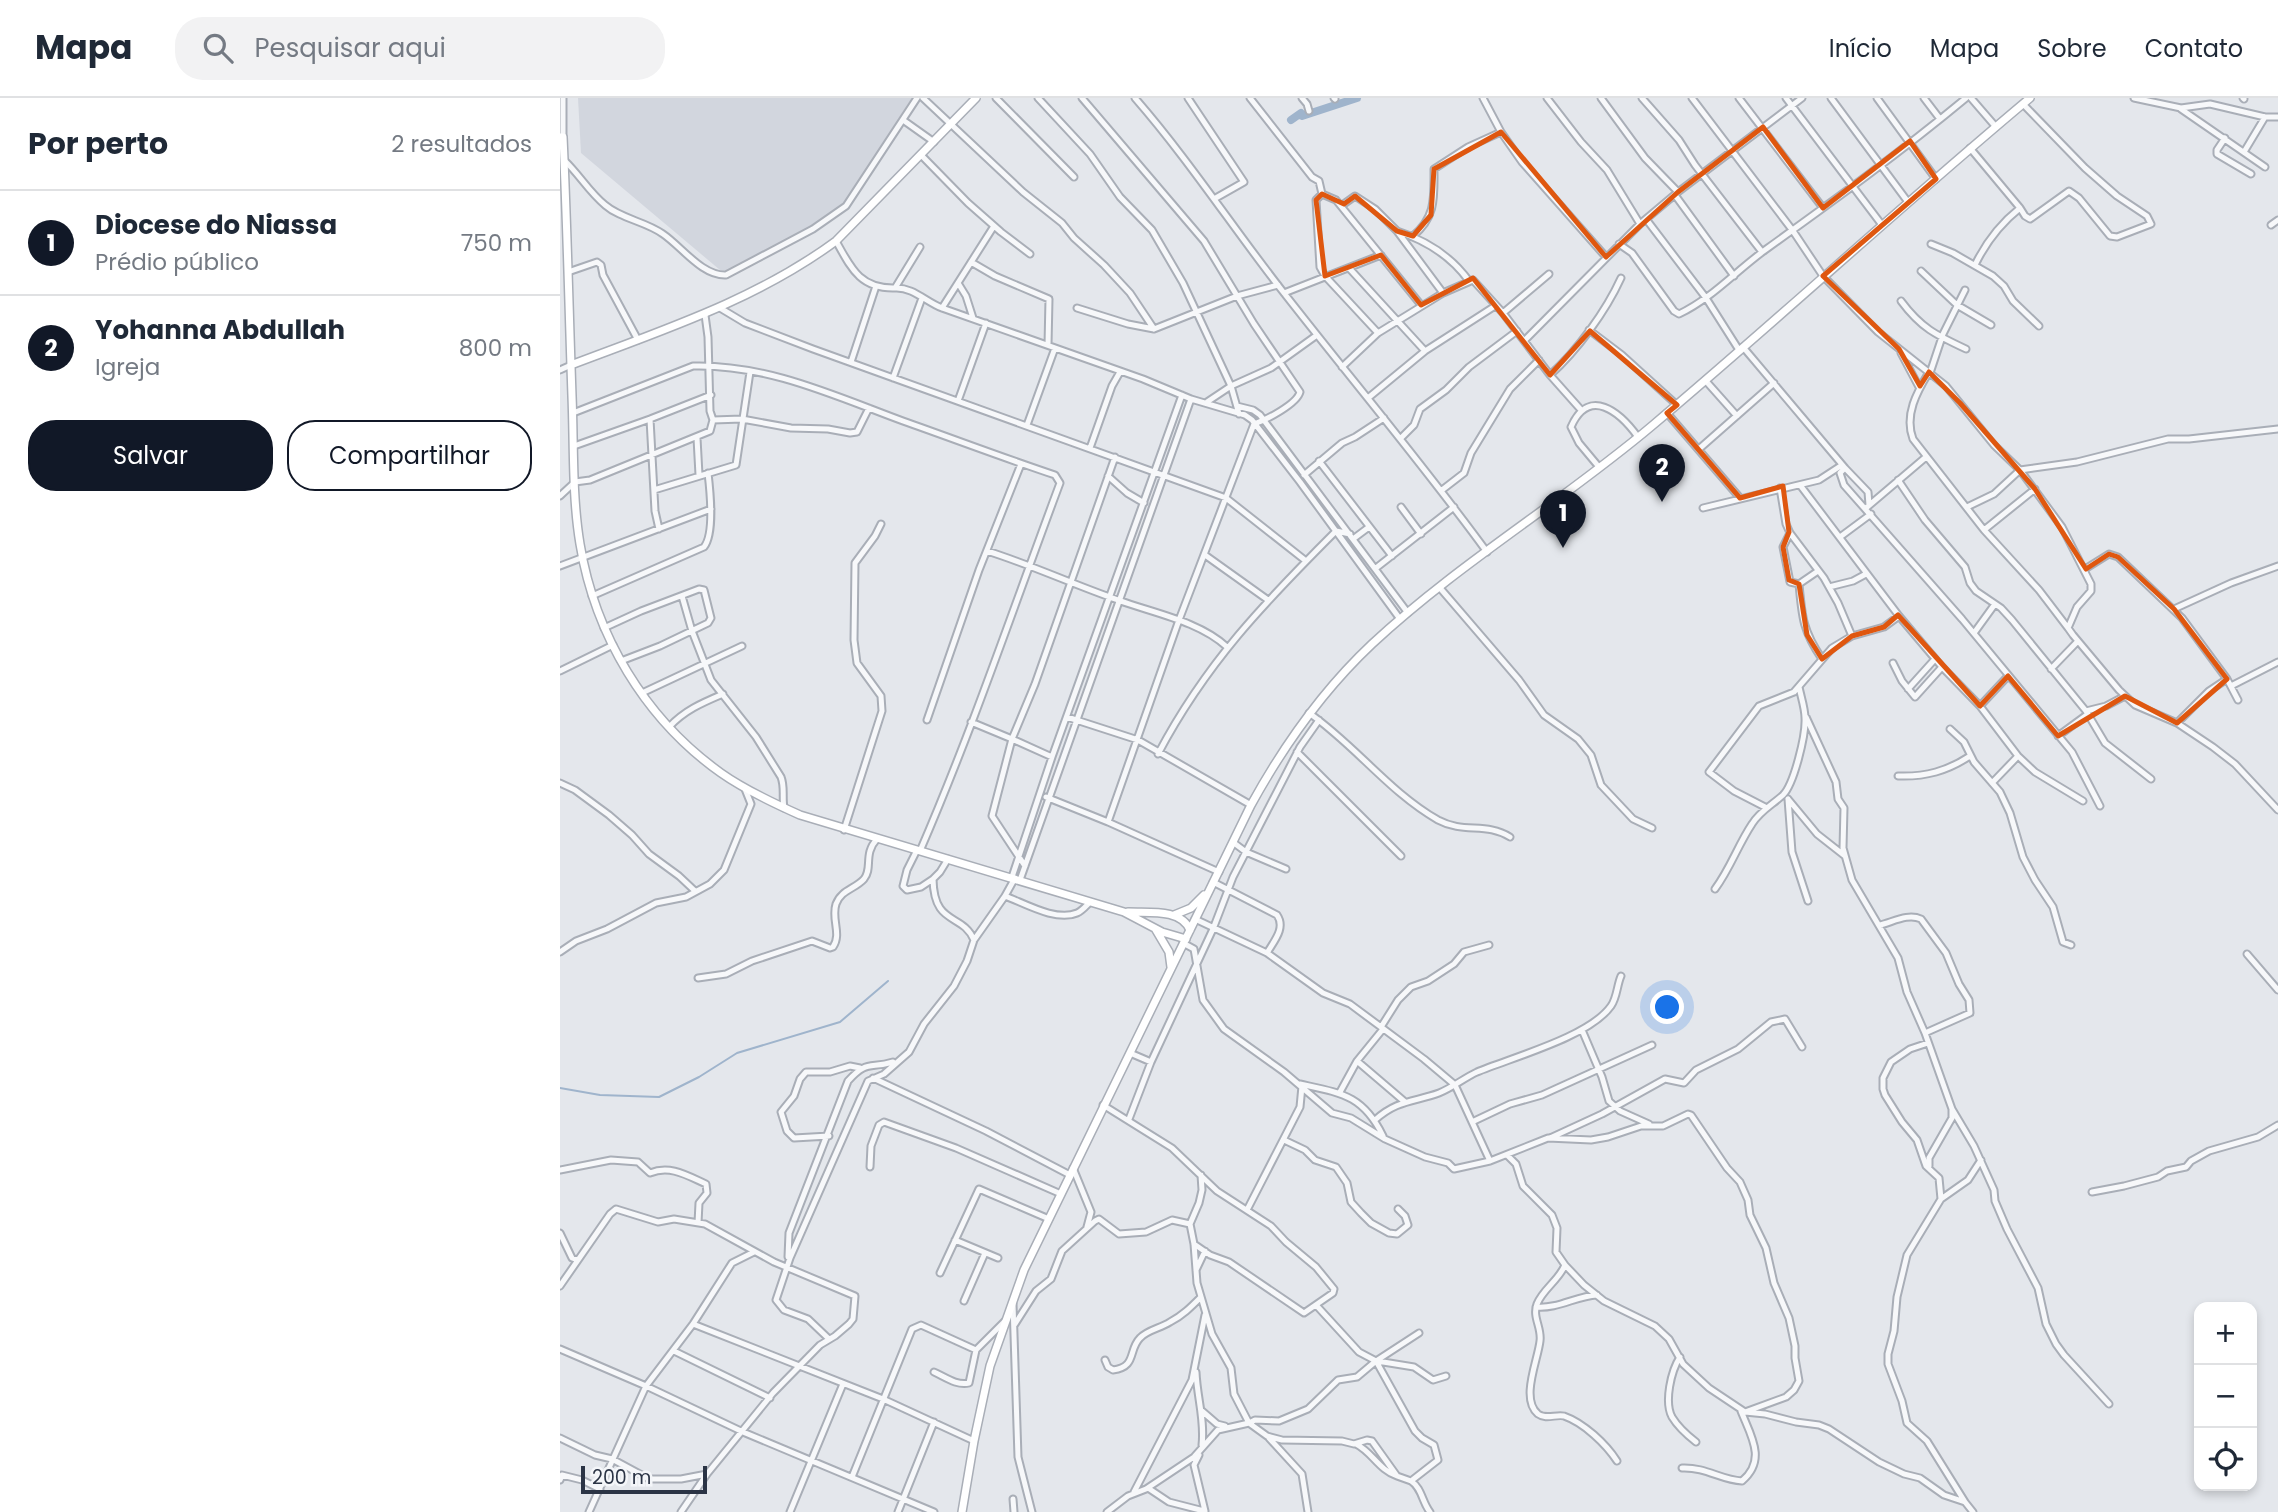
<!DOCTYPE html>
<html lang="pt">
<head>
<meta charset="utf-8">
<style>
  :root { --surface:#fff; --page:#f2f2f3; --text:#1f2937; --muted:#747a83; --line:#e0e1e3; --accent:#111827 }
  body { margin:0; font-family:Poppins,sans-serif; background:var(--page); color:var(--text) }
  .controls { position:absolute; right:21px; bottom:21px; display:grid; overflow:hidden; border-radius:14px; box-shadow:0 4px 10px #0003 }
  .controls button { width:63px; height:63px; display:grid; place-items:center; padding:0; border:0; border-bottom:2px solid var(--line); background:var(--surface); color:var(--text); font:35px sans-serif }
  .scale { position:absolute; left:21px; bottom:18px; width:126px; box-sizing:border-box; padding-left:7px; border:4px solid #2b3445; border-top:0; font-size:19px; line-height:24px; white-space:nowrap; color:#2b3445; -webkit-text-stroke:5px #f4f6f9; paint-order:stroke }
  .you { position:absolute; left:1108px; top:910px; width:24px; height:24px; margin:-18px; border:5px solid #fff; border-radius:50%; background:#1a73e8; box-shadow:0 0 0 10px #1a73e833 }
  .badge { display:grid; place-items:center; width:46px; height:46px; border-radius:50%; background:var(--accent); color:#fff; font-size:23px; font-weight:700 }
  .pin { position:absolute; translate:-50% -58px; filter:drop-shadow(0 2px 4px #0008) }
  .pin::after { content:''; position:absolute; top:37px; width:24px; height:21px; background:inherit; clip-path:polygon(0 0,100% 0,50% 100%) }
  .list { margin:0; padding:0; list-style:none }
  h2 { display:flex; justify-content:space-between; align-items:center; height:91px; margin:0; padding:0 28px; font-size:30px }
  h2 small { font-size:23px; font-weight:400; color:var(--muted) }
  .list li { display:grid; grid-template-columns:46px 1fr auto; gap:21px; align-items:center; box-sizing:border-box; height:105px; padding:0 28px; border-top:2px solid var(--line) }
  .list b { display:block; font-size:26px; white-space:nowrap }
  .list p { margin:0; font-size:23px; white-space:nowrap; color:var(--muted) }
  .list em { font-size:23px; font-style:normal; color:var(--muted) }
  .actions { display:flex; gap:14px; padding:21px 28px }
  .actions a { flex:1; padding:16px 0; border:2px solid var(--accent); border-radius:28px; text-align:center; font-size:24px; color:var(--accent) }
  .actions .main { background:var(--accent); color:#fff }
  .icon { flex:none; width:38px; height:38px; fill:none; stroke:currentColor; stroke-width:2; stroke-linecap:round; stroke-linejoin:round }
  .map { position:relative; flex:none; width:1718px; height:1414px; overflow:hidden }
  header { display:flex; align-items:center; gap:42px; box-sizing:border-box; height:98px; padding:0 35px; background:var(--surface); border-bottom:2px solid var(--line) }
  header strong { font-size:33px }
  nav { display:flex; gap:38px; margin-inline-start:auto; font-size:24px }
  .search { width:490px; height:63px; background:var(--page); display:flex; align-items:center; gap:18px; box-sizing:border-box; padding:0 24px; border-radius:28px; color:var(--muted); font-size:26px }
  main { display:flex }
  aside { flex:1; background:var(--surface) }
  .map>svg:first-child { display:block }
</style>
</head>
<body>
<header>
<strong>Mapa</strong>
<div class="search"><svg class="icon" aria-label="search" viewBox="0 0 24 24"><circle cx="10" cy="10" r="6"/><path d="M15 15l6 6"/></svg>Pesquisar aqui</div>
<nav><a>Início</a><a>Mapa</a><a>Sobre</a><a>Contato</a></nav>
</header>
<main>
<aside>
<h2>Por perto<small>2 resultados</small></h2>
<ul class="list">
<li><span class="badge">1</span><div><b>Diocese do Niassa</b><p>Prédio público</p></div><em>750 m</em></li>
<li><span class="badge">2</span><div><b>Yohanna Abdullah</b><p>Igreja</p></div><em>800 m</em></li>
</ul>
<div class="actions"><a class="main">Salvar</a><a>Compartilhar</a></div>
</aside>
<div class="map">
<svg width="1718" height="1414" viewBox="0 0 1718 1414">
  <rect width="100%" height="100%" fill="#e4e7ec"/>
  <path fill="#d2d6de" d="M18 0H352L283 107 244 134 172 174 160 172 21 55Z"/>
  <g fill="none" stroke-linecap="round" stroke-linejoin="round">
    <path stroke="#9fb4cc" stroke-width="2" d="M0 990 40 997 99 999 139 979 177 955 280 924 328 883"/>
    <path stroke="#9fb4cc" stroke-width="8" d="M731 22 741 15 742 18 797 0"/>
    <defs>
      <path id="street" d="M3 0V39
        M363 0 463 94 502 125 514 140 544 167 570 195 594 231
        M436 0 514 79
        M478 0 530 56 560 99 592 132 623 185 671 288 679 316
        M522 0 644 143 694 226 740 294C737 306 706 322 694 326L619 522 548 724
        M575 0C629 62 673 130 724 195 791 281 862 365 927 454
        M628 0 684 84 654 101
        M690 0 752 79 759 83 762 96 756 102 760 169 765 178 818 235
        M742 0 747 6 749 13
        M774 0 775 1
        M923 0 941 34 962 64 1046 159
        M987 0 1021 44 1047 72 1080 126
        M1041 0 1085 60 1118 94
        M1082 0 1119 42 1135 67 1202 154
        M1132 0 1233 133 1263 178 1318 234 1386 288 1434 347 1460 372 1502 429 1531 486V493L1517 509 1508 530 1513 537 1559 592 1575 607 1617 625 1653 649 1675 666 1718 712
        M1179 0 1263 110
        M1226 0 1322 127
        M1271 0 1348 104
        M1317 0 1376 81
        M1364 0 1380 21
        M1411 0 1436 29
        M1574 0 1621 10 1650 6 1705 19H1718
        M1683 0 1684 1
        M1621 11 1705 69
        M343 22 374 44
        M1665 40 1657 52V56L1691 76
        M1410 50 1460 110C1440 126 1426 144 1415 167
        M1684 54 1705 19
        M362 58 408 105 441 134 470 156
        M4 62C19 76 29 94 45 107 61 121 85 123 103 136 122 149 142 178 166 177L253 131 286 108 357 0
        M762 96 776 102 861 207
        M1115 97 1174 178
        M781 108 795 98 815 111 837 133 883 195
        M1460 110 1465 118 1470 121 1509 93 1519 100 1550 138 1557 139 1591 126 1587 118 1557 98 1525 70 1463 6
        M1086 121 1146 200 1179 252
        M1711 127 1718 122
        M837 133C865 142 891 158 909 183
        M853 138C876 119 874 100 874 71L908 49 941 34
        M276 143C291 170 300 191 335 190L360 149
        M1059 146 1072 155 1114 213 1119 216C1151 201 1176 173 1205 152 1273 103 1341 54 1406 0
        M1371 146 1393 155 1433 178 1444 188 1453 203 1479 228
        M411 164 435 178 489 201 488 247
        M789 170 865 253
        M1361 173 1397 207 1431 227
        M8 174 37 164 41 167 43 177 78 242
        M398 185 406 198 413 220
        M335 190C353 189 366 204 382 210L583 281 631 301 685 317 692 322 740 384 840 521
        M724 195 821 157
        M1341 203C1361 230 1376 237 1406 251
        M160 210 185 225 253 251 666 400 746 463
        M382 210 434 128
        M517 210 568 226 594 231 677 198 718 187
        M943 215 989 176
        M1029 232 1062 257 1117 307
        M965 242 1080 126 1118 94 1242 0
        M1183 249 1285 370 1280 375 1284 387 1402 521 1512 654 1540 708
        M1341 255 1359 289
        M291 264 316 188
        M782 269 818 235 883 195 913 182 943 215 990 277 1022 313
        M0 272 11 267
        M1369 274C1357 294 1344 317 1353 341L1424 432 1479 492 1508 530
        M1370 275 1383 236 1405 192
        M990 277C1017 253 1046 213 1061 180
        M333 280 362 200
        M1145 282 1177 318
        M808 300 865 253 935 208
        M398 303 426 225
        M647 304 671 288 711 270 757 237
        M677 308 693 312 700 317 848 515
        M13 315 133 268C207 266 275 298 343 323 394 341 444 360 495 377L500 385C454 508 412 633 360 753
        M1107 315 1180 400
        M90 321 95 413 99 431
        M153 322 182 321 231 330 268 331 290 335 297 334 309 310
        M467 327 495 250
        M137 340 139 377
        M841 340 854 327 860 311 886 292 909 269 957 233
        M14 348 90 321 151 297
        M530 350 552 288 560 274
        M1139 351 1214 285
        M759 363 832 458
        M1039 369 1019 345 1011 329C1029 288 1060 314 1078 339
        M1285 370 1308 394 1309 407
        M744 377 782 345 795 339 824 320
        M548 378 567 395 584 405
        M1338 382 1365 422 1405 469 1410 485 1416 493 1441 510 1452 522 1526 613 1545 645 1591 681
        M1240 387 1339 518 1382 569 1420 608 1458 658 1475 674 1523 703
        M1220 390 1226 426 1230 435 1264 480 1278 505 1292 538
        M94 392 176 367 190 274
        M882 392 904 375 911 355 950 291 979 262
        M0 398 15 384 30 382 150 333 153 322 150 313 148 239 145 217
        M841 409 861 436
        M1407 409 1434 396 1460 372 1517 364 1608 341H1629L1718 331
        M1143 410 1259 382 1282 367
        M1306 410 1366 359
        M1424 432 1475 391
        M1230 435 1223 449 1230 484 1239 486 1258 473
        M1280 439 1311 416
        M793 441 809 429
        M427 453C472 467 514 487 558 502 593 515 639 523 667 549
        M645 457 708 502
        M0 468 151 411
        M816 470 894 409
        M1525 471 1549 456 1558 459 1622 520 1667 581 1678 602
        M1239 486C1242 520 1243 533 1262 561
        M1269 489 1293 483 1306 476
        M880 490 959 582 984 617 1018 641 1031 657 1041 687 1073 721 1092 730
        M32 498 144 449C155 435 150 392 148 375
        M122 498 132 533 151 582 196 639 221 679C225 689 222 699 224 710
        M1614 511 1671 485 1718 468
        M44 530 81 513 139 491 144 492 151 520 148 525 100 548 61 563
        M1414 535 1435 506
        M1333 565 1342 583 1355 599 1382 569
        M1491 571 1518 543
        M0 573 53 547
        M1671 588 1718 564
        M1348 591 1375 561
        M82 595 182 548
        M1420 608 1448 578
        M1526 613 1546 608 1565 598
        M749 615C795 647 829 694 878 722 904 736 926 724 950 739
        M507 619 578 642 691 707
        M1246 619 1276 684 1278 701 1284 710 1283 750 1292 782 1338 860 1347 894 1365 935 1392 1011 1414 1048 1434 1092 1435 1103 1447 1131 1478 1190 1486 1226 1496 1246 1504 1257 1549 1306
        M367 622 419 472 461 366
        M411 624 452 641 432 718 465 768
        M1617 625 1649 593 1667 581
        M109 629C125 612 142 605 163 596
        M1390 631 1404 644 1414 664 1440 694 1450 715 1463 759 1475 782 1493 809 1503 844 1511 847
        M1498 638 1528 616
        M737 654 841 758
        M598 656C646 565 704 505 776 433L790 436
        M492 659 452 641 475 586 555 359
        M1338 678C1366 679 1387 673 1410 658
        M0 685 15 692 49 717 72 737 89 756 119 778 135 793
        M1432 685 1458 658
        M486 699 548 724 659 774
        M1228 701 1232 754 1248 803
        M1228 701 1257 736 1285 758
        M1205 709 1174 693 1149 674 1199 608 1234 594 1272 550 1292 538 1324 529 1339 518
        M284 732 322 613 321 598 297 565 294 542 295 465 315 438 321 426
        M674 745 686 754 726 771
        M357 752 347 772 343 788 347 792 361 789 373 781
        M388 761 380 774 373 781C374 829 402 814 414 842
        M452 779 492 659 622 297
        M460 782 631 301
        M653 784 717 817C726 830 714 843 707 855
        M1155 791C1170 771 1178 747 1192 726 1200 713 1212 707 1223 697 1234 686 1246 637 1245 620 1245 610 1241 599 1239 589
        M445 798 455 780
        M635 821 707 855 763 895 790 906 864 961 895 987 930 1063 988 1040 1031 1042 1048 1039 1081 1028H1103L1128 1016 1131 1017 1167 1070 1180 1084 1188 1102 1190 1117 1206 1150 1214 1185 1229 1220 1235 1248V1260L1239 1283 1234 1292 1226 1299 1185 1314
        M1320 827C1333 824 1348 815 1361 821L1386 855 1399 886 1409 902 1410 915 1365 935
        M623 845 634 851 643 902 664 931 724 974 772 1015 791 1020 825 1041 865 1059 888 1065 894 1071 930 1063
        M0 854 16 843 47 831 96 805 126 799 150 786 164 772 191 706 185 691
        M1687 856 1718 892
        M138 880 166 876 192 863 252 843 270 850 273 849C282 836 271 821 276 806 281 792 295 791 304 781 313 770 303 756 317 741
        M821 929 838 902 851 889 868 883 894 866 904 854 929 847
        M1022 932 1042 979 1049 1003 1060 1013 1089 1026
        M1368 945 1350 951 1331 964 1323 980V991L1325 997 1342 1024 1357 1042 1366 1068 1379 1080 1381 1101 1347 1157 1337 1199 1334 1233 1328 1256V1266L1342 1303 1347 1325 1367 1343 1405 1404
        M570 955 591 964
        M797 963 845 1004
        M313 980 426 1033 510 1077
        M740 986C781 995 803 997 823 1038
        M780 994 797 963 823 931
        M543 1007 612 1050 657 1093 711 1128 726 1144 756 1169 774 1191 773 1195 744 1215 669 1164 650 1157 634 1146
        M569 1021 591 964 653 831 673 779 740 649 759 622
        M815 1022C837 1002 854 1004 879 995 892 990 904 980 917 974 953 959 1029 939 1051 908 1057 900 1057 887 1061 878
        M912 1024 950 1006 982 997 1092 947
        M269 1038 234 1040 227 1033 221 1014 234 998 240 981 246 974H270L290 968 300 970
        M990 1040 1042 1016 1105 981 1124 985 1136 972 1178 951 1211 924 1225 921 1242 949
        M724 1042 745 1052 755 1062 776 1069 787 1085 791 1104 801 1115 811 1125 829 1135 837 1136 848 1127 845 1118 838 1111
        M947 1057 956 1066 963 1088 992 1117 997 1130 996 1154 1005 1167 1024 1187 1044 1203 1095 1228 1109 1241 1123 1266 1149 1290 1185 1314 1205 1316 1236 1324 1259 1327 1269 1331 1319 1364 1344 1376 1360 1380 1384 1397 1405 1404 1413 1414
        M1369 1068V1060L1392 1020V1011
        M310 1069 311 1048 319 1027 324 1024 396 1050 501 1096
        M513 1070 531 1114 527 1129
        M0 1072 51 1062 78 1064 90 1075C110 1067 126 1077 146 1086L147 1095 139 1105 138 1125
        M1532 1094 1564 1088 1598 1079 1607 1073 1626 1069 1631 1063 1649 1053 1698 1039 1718 1027
        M1381 1101 1408 1082 1421 1062
        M687 1112 740 1009 742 988
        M0 1135 12 1160 18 1162
        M395 1142 438 1160
        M228 1159 229 1135 288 983C307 962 309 971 333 964
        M1005 1167C999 1182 983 1191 977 1206 972 1219 982 1230 980 1243 978 1262 960 1301 978 1316 986 1322 996 1316 1004 1318 1024 1325 1046 1346 1057 1363
        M636 1172 645 1153
        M380 1175 419 1091 489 1121
        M0 1188 50 1116 56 1111 98 1124 114 1121 145 1126 214 1164 295 1198 293 1221 289 1226 275 1238 260 1247 213 1295 147 1376 121 1414
        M404 1203 425 1155
        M453 1206 458 1359 472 1414
        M976 1209C998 1211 1016 1198 1037 1197
        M133 1226 323 1301 414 1343
        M455 1226 476 1193 491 1181 502 1153 535 1123 539 1121 559 1136 586 1134 612 1122 630 1126
        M269 1241 248 1221 224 1212 216 1202 230 1160 308 983 324 976 349 954 364 926 394 888 407 863 414 842 445 798C464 805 496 824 517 815 522 813 526 808 530 804
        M0 1251 86 1288 183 1334 374 1414
        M114 1253 210 1300
        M1120 1259C1111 1273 1104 1304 1112 1319 1118 1329 1127 1337 1136 1344
        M545 1262 548 1269 553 1272C577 1269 568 1252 580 1240 587 1232 601 1230 610 1224 622 1218 631 1209 641 1199
        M817 1263 854 1269 873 1282 886 1278
        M374 1274C385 1279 397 1288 409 1285L416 1252 445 1223
        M636 1274C637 1299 645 1322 642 1347
        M642 1313 657 1326 665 1328
        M689 1325 707 1338 722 1342 782 1343 794 1346 807 1342 812 1343 837 1378 851 1383 878 1362 874 1347 862 1340 855 1333 816 1263 799 1254 756 1207
        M689 1325 695 1322 719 1323 748 1311 778 1282 797 1279 816 1263 859 1235
        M0 1340 35 1357 52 1361 89 1381H121L147 1376
        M709 1340 742 1376 748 1414
        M796 1346C812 1354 819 1372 837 1378
        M639 1357 634 1367 645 1413
        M1122 1370C1146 1369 1161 1382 1182 1383 1207 1362 1191 1338 1181 1313
        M292 1379 352 1231 361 1227 416 1252
        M0 1382 2 1377 22 1382 40 1391
        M851 1383C862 1390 862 1404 870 1414
        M588 1390 609 1404 644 1413
        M574 1394 632 1282 645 1217
        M453 1401 454 1414
        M29 1414 86 1288 133 1226 172 1165 194 1154
        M230 1414 283 1286
        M338 1414 374 1324
        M547 1414 568 1398 586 1391 634 1359 658 1332 689 1325 674 1296 671 1270 652 1236 637 1185 634 1146 630 1126 639 1105 642 1092 641 1077"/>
      <path id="secondary" d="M0 39H3C7 125 9 212 12 298 14 347 12 398 20 446 35 537 85 621 161 675 185 692 213 705 240 717L564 814 602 834 626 841
        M11 267C103 232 196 202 276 143L416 0
        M568 814C588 815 621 810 630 832
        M614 817 631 810 644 797
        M596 832 609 854 611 869
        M402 1414 414 1343 430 1268 464 1172 691 707C724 647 762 593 812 546 899 465 1002 404 1093 327 1220 220 1342 107 1470 0"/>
    </defs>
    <use href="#street" stroke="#a9aeb7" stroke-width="9"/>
    <use href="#secondary" stroke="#a9aeb7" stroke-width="10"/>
    <use href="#street" stroke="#f7f8fa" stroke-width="5"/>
    <use href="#secondary" stroke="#fff" stroke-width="7"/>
  </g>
  <path fill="none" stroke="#df570f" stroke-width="5" stroke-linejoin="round" d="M1203 29 1263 110 1350 43 1376 81 1263 178 1339 251 1360 288 1369 274 1400 305 1475 391 1526 471 1549 456 1558 459 1614 511 1667 581 1617 625 1565 598 1498 638 1448 578 1420 608 1338 517 1324 529 1292 538 1262 561 1247 537 1239 486 1229 482 1223 449 1229 434 1223 388 1180 400 1107 315 1117 307 1030 233 990 277 913 180 861 207 821 157 765 178 756 102 762 96 784 106 795 98 837 133 853 138 871 117 874 71 941 34 1046 159 1118 94Z"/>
</svg>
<div class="controls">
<button>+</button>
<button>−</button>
<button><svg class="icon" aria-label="locate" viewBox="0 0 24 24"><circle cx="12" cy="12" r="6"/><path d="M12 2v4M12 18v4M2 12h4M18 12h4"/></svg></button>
</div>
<div class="scale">200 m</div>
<div class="you"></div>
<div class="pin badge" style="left:1003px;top:450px">1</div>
<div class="pin badge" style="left:1102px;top:404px">2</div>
</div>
</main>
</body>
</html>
